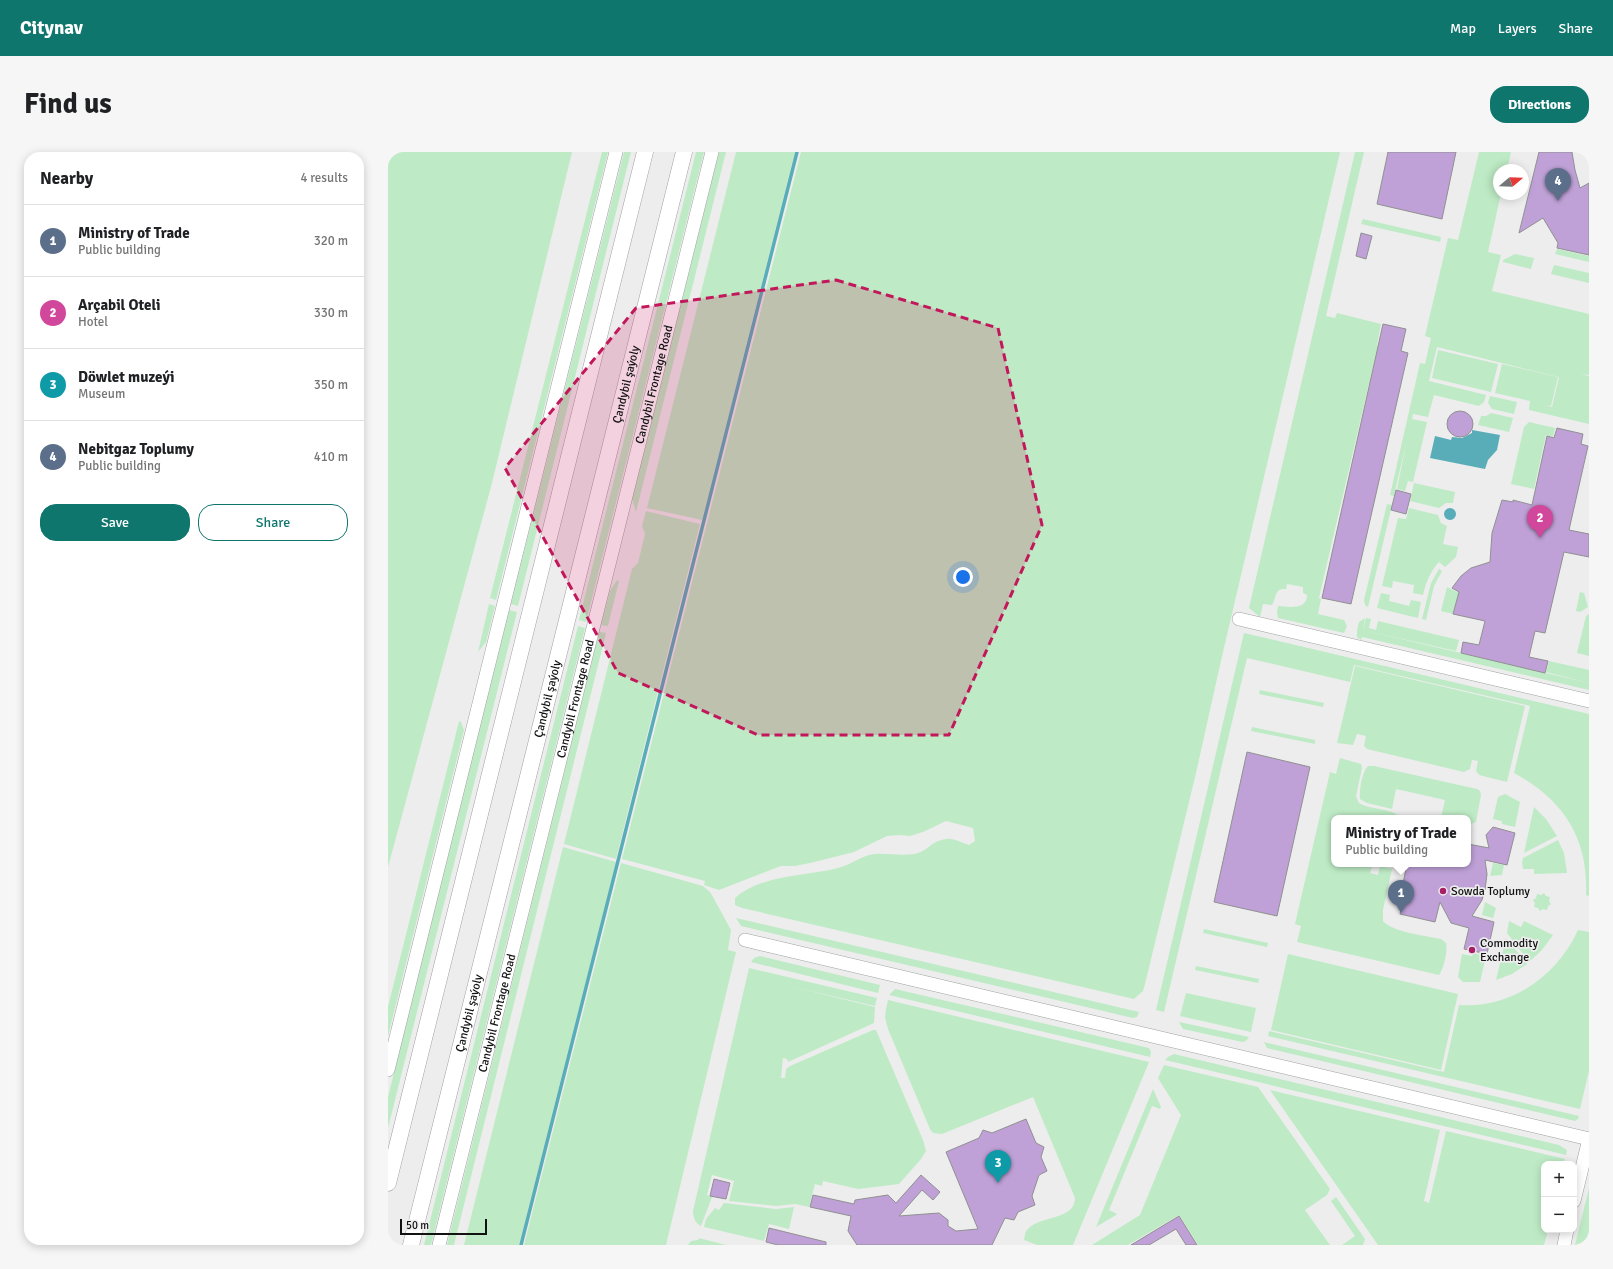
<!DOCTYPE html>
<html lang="en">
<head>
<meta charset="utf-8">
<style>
  :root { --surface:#fff; --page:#f6f6f6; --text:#202124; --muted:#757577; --line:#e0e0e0; --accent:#0f766e }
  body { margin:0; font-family:Signika,sans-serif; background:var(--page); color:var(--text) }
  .controls { position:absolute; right:12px; bottom:12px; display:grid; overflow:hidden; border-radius:8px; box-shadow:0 2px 10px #0003 }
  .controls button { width:36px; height:36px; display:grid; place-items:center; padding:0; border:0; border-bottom:1px solid var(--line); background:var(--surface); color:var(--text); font:20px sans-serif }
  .compass { position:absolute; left:1105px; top:12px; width:36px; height:36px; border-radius:50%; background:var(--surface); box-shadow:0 2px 10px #0003; rotate:71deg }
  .scale { position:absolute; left:12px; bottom:10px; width:87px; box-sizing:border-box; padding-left:4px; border:2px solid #121213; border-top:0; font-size:11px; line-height:14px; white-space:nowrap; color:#121213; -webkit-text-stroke:3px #ededee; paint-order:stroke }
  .you { position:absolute; left:575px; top:425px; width:14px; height:14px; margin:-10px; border:3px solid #fff; border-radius:50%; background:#1a73e8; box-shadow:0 0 0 6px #1a73e833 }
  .badge { display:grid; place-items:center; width:26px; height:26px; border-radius:50%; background:var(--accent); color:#fff; font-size:13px; font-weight:700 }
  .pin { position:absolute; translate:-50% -33px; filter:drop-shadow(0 1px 2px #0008) }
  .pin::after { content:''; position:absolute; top:21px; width:14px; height:12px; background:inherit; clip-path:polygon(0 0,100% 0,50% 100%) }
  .popup { position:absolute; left:943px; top:663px; width:140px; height:52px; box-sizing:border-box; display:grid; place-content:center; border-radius:8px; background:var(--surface); filter:drop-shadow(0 1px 3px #0005); font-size:13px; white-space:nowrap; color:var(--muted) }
  .popup b { font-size:15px; color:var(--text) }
  .popup::after { content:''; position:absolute; left:50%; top:100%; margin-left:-8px; border:8px solid transparent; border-top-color:var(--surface) }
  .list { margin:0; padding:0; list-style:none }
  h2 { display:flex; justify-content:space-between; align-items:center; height:52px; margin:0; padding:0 16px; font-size:17px }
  h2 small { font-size:13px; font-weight:400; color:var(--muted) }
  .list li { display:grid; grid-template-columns:26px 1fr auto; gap:12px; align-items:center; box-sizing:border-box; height:72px; padding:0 16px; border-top:1px solid var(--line) }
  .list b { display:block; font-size:15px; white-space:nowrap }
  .list p { margin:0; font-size:13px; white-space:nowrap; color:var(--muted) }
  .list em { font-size:13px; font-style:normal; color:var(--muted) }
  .actions { display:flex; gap:8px; padding:12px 16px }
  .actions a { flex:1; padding:9px 0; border:1px solid var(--accent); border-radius:16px; text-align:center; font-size:14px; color:var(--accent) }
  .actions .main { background:var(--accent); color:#fff }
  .map { position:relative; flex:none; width:1201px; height:1093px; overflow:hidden; border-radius:16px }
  header { display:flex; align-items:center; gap:24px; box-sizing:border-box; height:56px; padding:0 20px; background:var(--accent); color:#fff }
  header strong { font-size:19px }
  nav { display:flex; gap:22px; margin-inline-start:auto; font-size:14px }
  .intro { display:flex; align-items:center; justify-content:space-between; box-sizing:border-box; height:96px; padding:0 24px }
  h1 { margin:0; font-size:28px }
  .button { padding:10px 18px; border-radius:16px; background:var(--accent); color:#fff; font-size:14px; font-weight:700 }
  main { display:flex; gap:24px; padding:0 24px }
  aside { flex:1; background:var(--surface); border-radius:16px; box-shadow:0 2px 10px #0003 }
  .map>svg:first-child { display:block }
</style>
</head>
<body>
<header>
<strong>Citynav</strong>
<nav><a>Map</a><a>Layers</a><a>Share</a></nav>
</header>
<div class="intro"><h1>Find us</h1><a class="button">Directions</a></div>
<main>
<aside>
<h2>Nearby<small>4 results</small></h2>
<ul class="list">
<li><span class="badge" style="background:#5c6f8a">1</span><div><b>Ministry of Trade</b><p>Public building</p></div><em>320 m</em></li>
<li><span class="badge" style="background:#d1479c">2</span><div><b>Arçabil Oteli</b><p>Hotel</p></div><em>330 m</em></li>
<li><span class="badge" style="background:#0f9aa8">3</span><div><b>Döwlet muzeýi</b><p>Museum</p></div><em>350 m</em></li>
<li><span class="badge" style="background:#5c6f8a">4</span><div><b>Nebitgaz Toplumy</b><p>Public building</p></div><em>410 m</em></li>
</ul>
<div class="actions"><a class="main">Save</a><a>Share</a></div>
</aside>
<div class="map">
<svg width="1201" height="1093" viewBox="0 0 1201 1093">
  <rect width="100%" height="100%" fill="#ededee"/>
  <path fill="#beebc5" d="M0 0H184L104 331 0 715Z
    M214 0H220L108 448 102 446Z
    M236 0H243L130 454 123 452Z
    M308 0H316L198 470 191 468Z
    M331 0H338L248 360 244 347Z
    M348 0H407L314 368 259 356Z
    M413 0H952L832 513 808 621 758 828 755 839 746 847 354 756 347 753V746C375 722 415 725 450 716 463 713 474 703 487 702 500 701 513 704 526 702 540 700 542 689 558 687 567 686 573 691 581 693L587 689 585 676 558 669 535 680 522 684 512 683 499 684 466 700 422 711 407 714H393L331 738 316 733 317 729 234 707Z
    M967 0H976L938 164 947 166 949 161 993 172 989 193H990L931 446 933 447 930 462 956 468 959 474 956 481 890 466 889 461 890 454C901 455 919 458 919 443L915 441V435L899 432 898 437C886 436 889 445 884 453L875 452 872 465 861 456Z
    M1091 0H1123L1119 18H1111V42H1113L1100 100 1113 103 1104 139 1201 162V223L1193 222 1201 224V272L1141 258 1142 249 1107 241 1114 212 1170 225 1163 254 1157 253 1164 255 1171 225 1049 195 1041 229 1098 243 1096 250 1091 254 1046 243 1040 265 1025 262 1024 267 1039 270 1025 330 1020 329 1017 339 1009 337 1019 287 1006 344 1002 343 1032 211 1037 212 1043 186 1037 184 1060 86 1070 88Z
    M975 67 1053 85 1052 90 973 72Z
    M1169 97 1201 104V110L1167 102Z
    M1127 102 1146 106 1143 117 1115 110V108Z
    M1166 113 1201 121V131L1163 122Z
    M1050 198 1110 212 1103 240 1044 226Z
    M1102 244 1129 250 1126 262 1104 257 1100 251Z
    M1103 261 1125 266 1121 280 1090 273 1093 264H1098Z
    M1141 270 1167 276 1165 285 1158 283 1146 337 1123 332 1136 275Z
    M1026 331 1067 340 1065 351H1058L1051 356 1022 349Z
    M999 352 1004 353 980 455 977 453 976 448Z
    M1021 356 1050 363 1053 371 1059 374 1055 392 1070 395 1068 405 1057 415 1051 410C1042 420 1038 430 1035 443L1025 441 1026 433 1005 429 1004 436 994 434 1010 366 1018 367Z
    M258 359 312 372 228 707 176 692 244 417 250 411 257 382 254 374Z
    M1051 417 1054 419 1046 434 1038 468 1034 467 1043 431Z
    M229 428 231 429 220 474 213 473 222 439Z
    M1059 435 1073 442 1071 448 1069 447 1065 462 1053 459Z
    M1192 440 1196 441 1200 455 1192 460 1188 459Z
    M993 441 1002 443 1001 449 1021 454 1023 448 1033 450 1030 466 989 456Z
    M101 452 107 454 98 490 90 500Z
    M121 458 129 460 0 976V945Z
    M1201 462V504L1189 501 1198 464Z
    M977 466 975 478 1201 531V538L974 485 973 488 969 485V479L971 470Z
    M978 466 983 467 981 476 988 478 990 469 1071 488 1068 499 975 478Z
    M190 474 197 476 43 1093H36Z
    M211 480 218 481 66 1093H59Z
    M856 481 1201 562V744L1198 743C1201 687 1175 647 1126 621L1142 554 966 513 962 530 859 506 776 860 768 858Z
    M1161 509 1201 518V531L1158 520Z
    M967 514 1137 554 1119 630 1091 623 1088 619 1090 609 1084 608 1082 617 1076 620 979 597 976 594 978 584 969 582 965 593 949 591Z
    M872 538 936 551 935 555 871 542Z
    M71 569 73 570 76 578 0 884V855Z
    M864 575 927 588V592L863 579Z
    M952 606 973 612 974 616 968 644 971 651C982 658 1006 656 1013 666H946V712H985L982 721 990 723 992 714 1004 717 995 758V769C1004 780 1039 784 1053 787L1058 791C1060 799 1056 816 1051 823L909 790 913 774 907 772 942 620 948 622Z
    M980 614H986L1089 637 1092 639 1093 643 1088 670 1080 673V666H1053L1057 648 1008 637 1004 657 979 651 972 647C971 638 974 620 980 614Z
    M1117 642 1132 650 1127 675 1114 672V669L1105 667 1110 645Z
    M1146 655 1158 667 1169 684 1136 701Z
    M1170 688 1176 701 1179 721 1146 722V717H1135L1134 711 1135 706Z
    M175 695 228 710 131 1093H76Z
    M233 711 315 734 322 740 325 745 343 778 340 798 348 800 278 1093H136Z
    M1105 711 1116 713 1114 723 1102 724Z
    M1156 741 1158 744 1162 745 1161 749 1163 752 1160 754 1159 758 1155 757 1152 759 1150 756 1146 755 1147 751 1145 748 1148 746 1149 742 1153 743Z
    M1097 750 1108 756 1105 766 1094 763Z
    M348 766 751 860 749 865 745 866 353 774Z
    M1121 769 1133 775 1136 769 1165 783 1154 798 1141 810 1119 781Z
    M816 777 880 791 879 795 815 781Z
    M1190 778 1201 780V919L1192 957 880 884 881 879 1056 920 1071 853C1123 857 1169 824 1190 778Z
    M1118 786 1139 812 1124 822 1108 828Z
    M1085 801 1098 804 1092 830H1075L1070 825 1074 802 1084 804Z
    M900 802 1070 842 1053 918 883 878Z
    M372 804 492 833 490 841 363 810 366 806Z
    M808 814 871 827 870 831 807 818Z
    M361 816 489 846 487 854 401 834 487 855 486 871 400 910 399 907 395 906 393 926H397L398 917 402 914 485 878H488L535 988 538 999 533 1007 511 1032 470 1037 435 1029 434 1034 427 1032 421 1055 407 1052 388 1054 341 1049 346 1029 324 1023 319 1043 324 1045 313 1074C307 1071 305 1065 305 1059Z
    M507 837 761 896 763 900 762 905 501 843Z
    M798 841 868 856 863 880 792 864Z
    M500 848 761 910 685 1093H649L636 1088C637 1083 637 1079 641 1076 652 1064 687 1068 687 1046L645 945 554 982 545 981 542 977 500 877 497 865 498 857 580 876 498 857Z
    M791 870 861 885 858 889 854 890 795 877Z
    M876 890 1191 964 1190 967 1187 969 879 896Z
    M786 902 1171 993 1179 998 1178 1003 777 908 780 905Z
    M776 913 870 935 942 1037 939 1043 917 1058 942 1093H810L791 1063 740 1093H704L752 1063 793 963 770 926Z
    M765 937 773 955 772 957 764 954 721 1058 729 1062 728 1063 708 1075Z
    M882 938 1052 978 1036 1049 1041 1051 1058 979 1177 1007 1175 1012H1156V1078H1160L1156 1093H990Z
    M1201 1036V1093H1187Z
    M948 1045 977 1087 975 1093H954L967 1084 943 1049Z
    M336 1051 388 1057 406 1055 401 1077 381 1072 376 1089 316 1075 318 1067 327 1056 331 1058Z
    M311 1086 338 1093H300L303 1089 310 1088Z"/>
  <path fill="#59adb8" d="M1084 278 1112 283 1109 298 1100 308 1097 317 1042 306 1047 284 1063 288 1064 285 1074 286 1084 281Z
    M1056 362a6 6 0 1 1 12 0a6 6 0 1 1-12 0Z"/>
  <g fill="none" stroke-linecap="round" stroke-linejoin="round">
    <path stroke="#59adb8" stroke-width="3.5" d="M133 1093 409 0"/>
  </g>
  <path fill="#bfa1d7" stroke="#909091" d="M1000 0H1068L1054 67 989 52Z
    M1151 0H1184L1187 18 1192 36 1201 31V103L1169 96 1170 91 1155 66 1131 81Z
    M973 81 984 84 978 107 968 104Z
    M995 172 1018 177 1013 199 1020 201 963 452 934 446Z
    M1059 272a13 13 0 1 1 26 0a13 13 0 1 1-26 0Z
    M1169 276 1195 282 1193 292 1200 294 1181 378 1201 382V405L1176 400 1157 481 1147 479 1141 505 1160 509 1157 521 1073 501 1075 490 1091 493 1097 469 1065 462 1071 440 1064 436 1073 424 1083 416 1102 410 1104 381 1114 348 1125 350V348L1144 353 1159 284 1166 286Z
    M1008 338 1023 342 1018 362 1003 358Z
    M859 600 922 615 889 764 826 750Z
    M1105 675 1127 681 1119 713 1097 708 1099 722 1097 738 1094 748 1084 764 1106 770 1099 802 1076 797 1081 776 1063 771 1052 750 1047 770 1012 762 1016 742 1013 741 1019 712H1080V692L1101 696 1098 683Z
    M638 967 648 991 656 995 653 1005 659 1019 651 1023 644 1044 647 1053 630 1060 626 1068 617 1066 604 1093H469L460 1079 463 1064 422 1055 425 1043 466 1052 467 1048 500 1043 508 1051 533 1023 552 1040 545 1048 534 1038 511 1064 551 1061 560 1068V1074L568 1079 590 1077 558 1000 591 986 595 978 604 981Z
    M326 1027 342 1031 338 1047 322 1044Z
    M791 1064 809 1093H798L788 1077 761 1093H743Z
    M381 1076 438 1090V1093H390L378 1090Z"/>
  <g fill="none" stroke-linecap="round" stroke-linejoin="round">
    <defs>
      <g id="minor">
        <path d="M851 467 1201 549"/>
        <path d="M357 788 1201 987"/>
        <path d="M0 918 228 0"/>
        <path d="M1186 1049 1201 987"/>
        <path id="s1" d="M51 1093 324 0"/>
        <path d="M1176 1093 1179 1078"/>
      </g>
      <g id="major">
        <path d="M0 1031 257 0"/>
        <path id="s2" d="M23 1093 296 0"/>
      </g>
    </defs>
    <use href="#minor" stroke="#a0a1a2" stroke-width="14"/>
    <use href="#major" stroke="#a0a1a2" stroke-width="17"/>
    <use href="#minor" stroke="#fff" stroke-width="13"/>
    <use href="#major" stroke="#fff" stroke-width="16"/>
  </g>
  <path fill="#c2185b" fill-opacity="0.2" stroke="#c2185b" stroke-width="3" stroke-dasharray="8 5" stroke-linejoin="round" d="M448 128 610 176 654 373 561 583H370L230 521 117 316 248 156Z"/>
  <g fill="#a81f63" stroke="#ededee" stroke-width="1.5">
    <circle cx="1055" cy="739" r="4"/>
    <circle cx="1084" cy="798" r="4"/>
  </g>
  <g text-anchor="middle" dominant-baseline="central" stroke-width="3.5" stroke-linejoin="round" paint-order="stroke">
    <g font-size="12" fill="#121213" stroke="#ededee">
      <text stroke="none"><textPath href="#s2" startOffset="887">Çandybil şaýoly</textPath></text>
      <text stroke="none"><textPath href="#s1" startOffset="887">Candybil Frontage Road</textPath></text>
      <text stroke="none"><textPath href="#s1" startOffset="563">Candybil Frontage Road</textPath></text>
      <text stroke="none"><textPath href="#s2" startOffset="563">Çandybil şaýoly</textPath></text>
      <text stroke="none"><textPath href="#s2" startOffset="239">Çandybil şaýoly</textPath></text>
      <text stroke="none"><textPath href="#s1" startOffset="239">Candybil Frontage Road</textPath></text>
    </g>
    <g font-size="12" fill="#121213" stroke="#ededee" text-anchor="start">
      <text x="1063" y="739">Sowda Toplumy</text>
      <text x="1092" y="791">Commodity<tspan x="1092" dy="14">Exchange</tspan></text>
    </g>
  </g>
</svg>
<div class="controls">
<button>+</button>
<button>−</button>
</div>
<svg class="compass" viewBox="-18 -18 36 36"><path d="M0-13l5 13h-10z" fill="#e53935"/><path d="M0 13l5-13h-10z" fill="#757577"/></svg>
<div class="scale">50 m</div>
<div class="you"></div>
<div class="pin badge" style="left:1013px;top:761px;background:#5c6f8a">1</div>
<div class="popup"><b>Ministry of Trade</b>Public building</div>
<div class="pin badge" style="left:1152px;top:386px;background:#d1479c">2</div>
<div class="pin badge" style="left:610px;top:1031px;background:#0f9aa8">3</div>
<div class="pin badge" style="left:1170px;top:49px;background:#5c6f8a">4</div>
</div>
</main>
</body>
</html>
